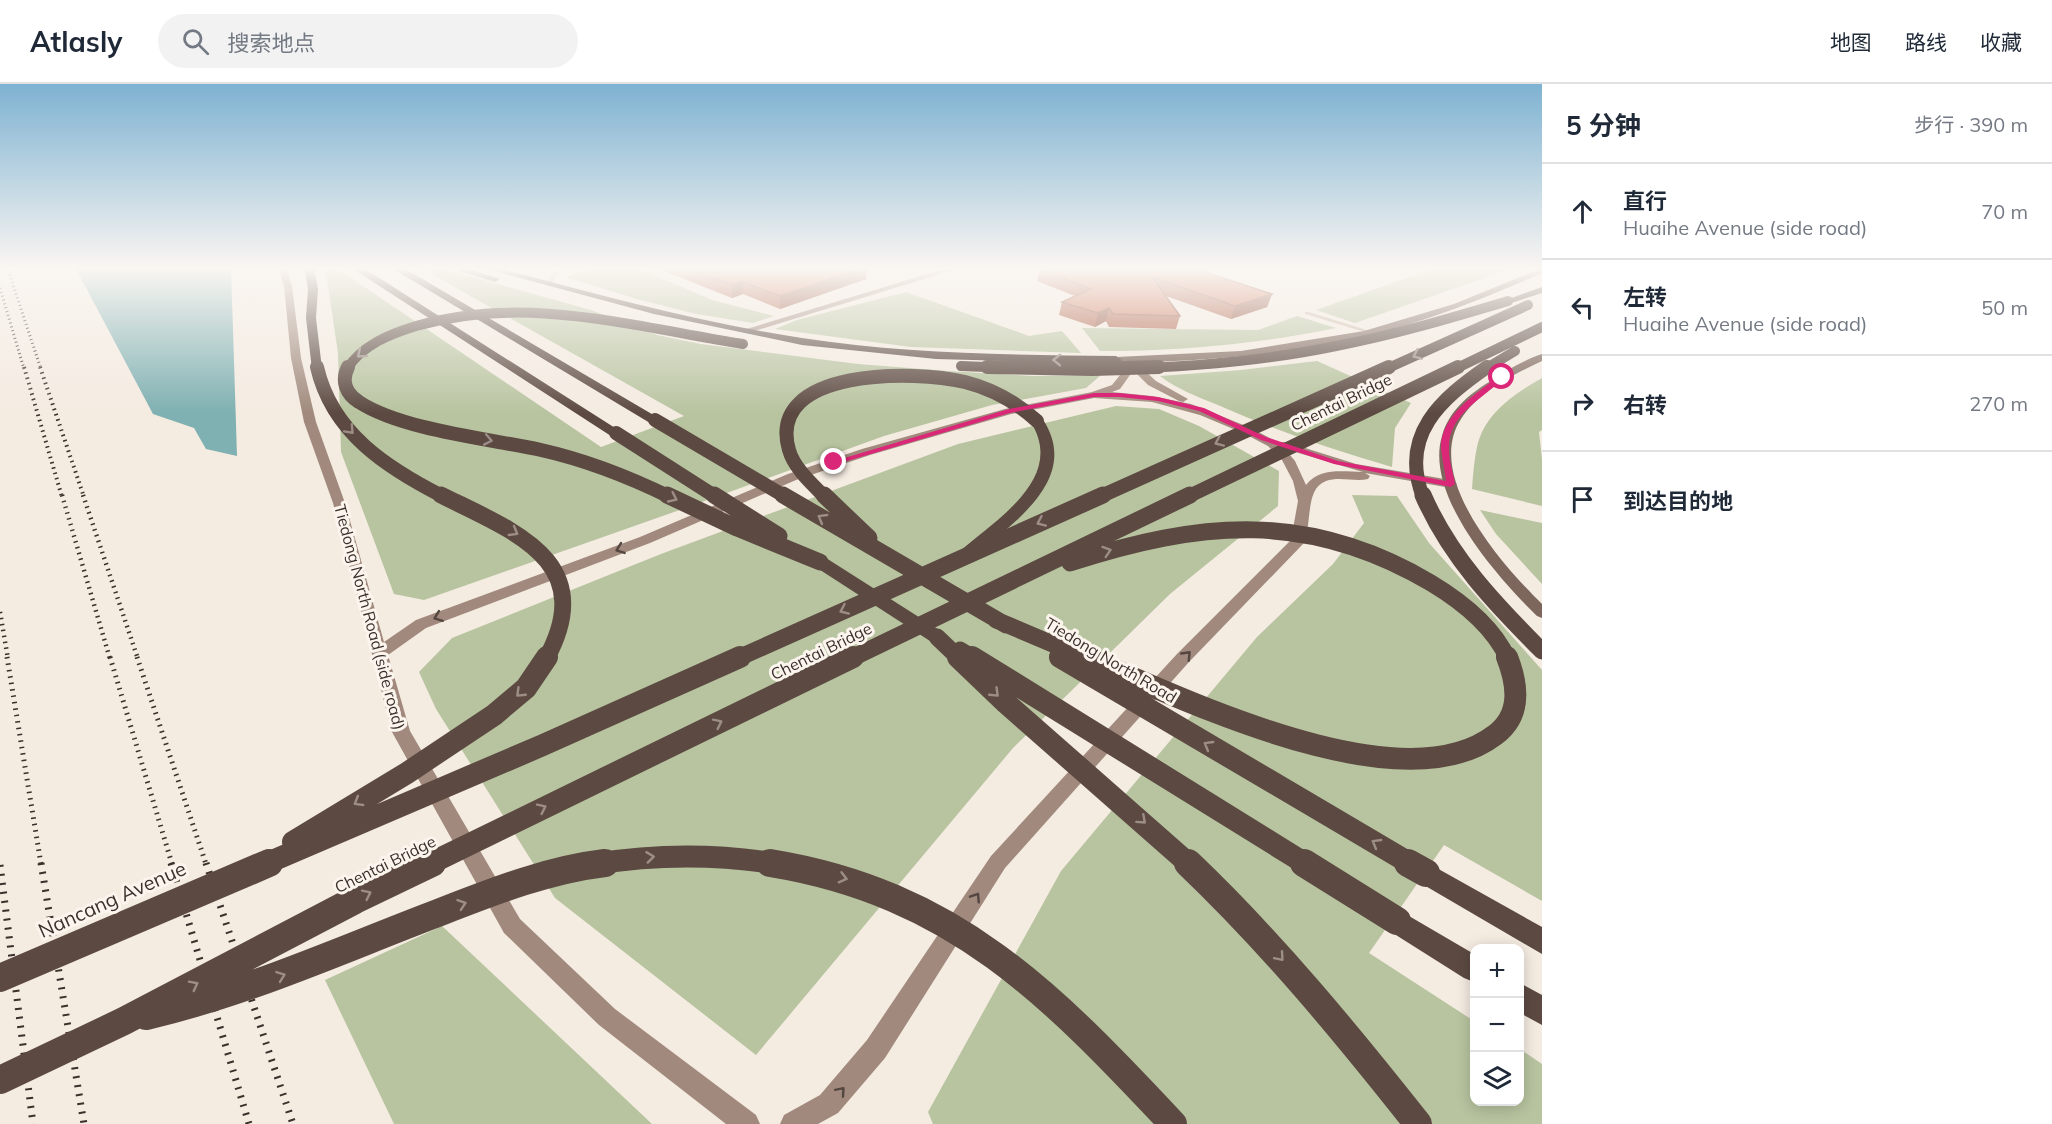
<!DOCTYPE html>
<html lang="zh">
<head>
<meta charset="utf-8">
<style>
  :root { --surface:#fff; --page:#f2f2f3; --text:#1f2937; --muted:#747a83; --line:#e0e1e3 }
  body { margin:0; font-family:Mulish,"Noto Sans SC",sans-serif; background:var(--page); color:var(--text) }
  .controls { position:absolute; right:18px; bottom:18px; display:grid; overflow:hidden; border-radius:12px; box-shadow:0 3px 15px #0003 }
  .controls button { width:54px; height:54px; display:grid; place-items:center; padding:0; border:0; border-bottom:2px solid var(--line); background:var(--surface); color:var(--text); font:30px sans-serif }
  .stop { position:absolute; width:18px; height:18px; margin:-14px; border:4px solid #db2777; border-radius:50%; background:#fff }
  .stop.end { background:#db2777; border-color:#fff; box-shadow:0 2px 6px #0008 }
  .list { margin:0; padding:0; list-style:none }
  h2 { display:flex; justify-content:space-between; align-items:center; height:78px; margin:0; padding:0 24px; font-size:26px }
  h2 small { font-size:20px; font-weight:400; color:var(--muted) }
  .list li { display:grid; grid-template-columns:39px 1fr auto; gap:18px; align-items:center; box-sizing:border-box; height:96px; padding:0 24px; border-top:2px solid var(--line) }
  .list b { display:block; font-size:22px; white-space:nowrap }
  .list p { margin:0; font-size:20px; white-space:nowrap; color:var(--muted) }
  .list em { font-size:20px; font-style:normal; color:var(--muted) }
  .icon { flex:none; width:33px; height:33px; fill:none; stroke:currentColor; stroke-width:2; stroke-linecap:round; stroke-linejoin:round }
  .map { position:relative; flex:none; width:1542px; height:1040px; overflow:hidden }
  header { display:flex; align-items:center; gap:36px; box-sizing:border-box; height:84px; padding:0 30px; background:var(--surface); border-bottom:2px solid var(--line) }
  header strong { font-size:28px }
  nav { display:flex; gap:33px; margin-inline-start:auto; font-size:21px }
  .search { width:420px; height:54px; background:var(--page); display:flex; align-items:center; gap:15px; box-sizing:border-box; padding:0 21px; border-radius:33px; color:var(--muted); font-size:22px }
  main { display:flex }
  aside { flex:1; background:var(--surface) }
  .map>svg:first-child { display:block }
</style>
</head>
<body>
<header>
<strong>Atlasly</strong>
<div class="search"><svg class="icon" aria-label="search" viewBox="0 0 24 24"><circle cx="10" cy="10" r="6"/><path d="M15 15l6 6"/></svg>搜索地点</div>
<nav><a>地图</a><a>路线</a><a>收藏</a></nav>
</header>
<main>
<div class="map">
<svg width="1542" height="1040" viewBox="0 0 1542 1040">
  <rect width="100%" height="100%" fill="#f4ebe1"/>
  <path fill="#b8c4a0" d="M322 183H335L601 363 684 332 419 183H437L591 226 657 251 701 260 858 280 948 287 1033 292 1101 291 1086 304 992 321 884 352 674 428 424 516 394 510 341 368 338 269 327 195Z
    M596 183H636L712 216 774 232 753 239 696 230 637 215 565 193Z
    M1438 183H1516L1355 239 1316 226Z
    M906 208 1029 252 1062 247 1081 269 911 263 775 245 797 236Z
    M1297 232 1336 244C1258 260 1180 267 1100 267L1082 244 1258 246Z
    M1317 277 1411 319 1395 344 1392 383C1333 366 1274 346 1218 321 1198 313 1177 305 1160 292L1241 286Z
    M1542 294V346L1539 348 1542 375V422L1472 405C1473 391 1474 377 1477 363 1484 330 1515 309 1542 294Z
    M1116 322 1159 325 1199 342 1279 387 1278 422 1170 510 1013 664 756 971 555 814 436 625 419 588 452 554 661 470 958 360Z
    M1352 411 1397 412 1429 459 1542 586V817L1444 761 1369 869 1474 937V1018H1520V965L1542 980V1040H933L928 1028 1061 787 1257 553 1333 480 1364 439Z
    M1480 426 1542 439V500L1496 450Z
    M442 842 652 1040H394L325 896Z"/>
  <path fill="#7fb0b2" d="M75 183H231L237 372 206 365 194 344 153 330Z"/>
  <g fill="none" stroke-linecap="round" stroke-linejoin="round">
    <path fill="#cdbbac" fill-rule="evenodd" d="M548 183H554L559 187 552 200 549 202 546 200 553 187Z
      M1305 228H1309L1373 248 1368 249 1305 230Z"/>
    <path fill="#a18a7d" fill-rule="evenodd" d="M278 183H286L292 202 301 274 316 338 345 419 384 558 416 536 640 453 788 390 862 365 1005 325 1092 308 1112 301 1120 291 1111 276 1116 273 1119 274 1130 291 1120 305 1112 308 1152 312 1191 320 1251 344 1277 358H1286L1356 380 1451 396 1457 400 1451 404 1365 389 1370 392 1368 395C1355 398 1339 392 1326 397 1304 405 1313 441 1303 460L1189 578 1005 784 885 974 838 1029 818 1040H780L784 1031 820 1011 867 956 991 772 1177 570 1291 456 1298 417 1293 397 1282 376 1268 362 1243 349 1200 331 1152 318 1094 314 1011 330 870 371 796 396 650 459 426 544 388 571 410 647 520 835 615 925 756 1031 760 1040H726L599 941 504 849 392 648 333 419 304 338 291 274 284 202ZM1285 365 1363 388C1343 388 1320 383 1306 401L1295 377Z
      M950 183H963L748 249 740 247Z
      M1125 274H1131L1156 297 1188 315 1183 318 1179 317 1148 301 1125 278Z"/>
    <path fill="#7d675c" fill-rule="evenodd" d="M1542 184V189C1499 208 1455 226 1410 240 1315 269 1215 277 1116 279L1111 276 1116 273 1241 267 1364 247 1454 220Z
      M1542 270V277C1513 291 1479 307 1461 335 1423 393 1504 483 1542 520V534L1537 532C1498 494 1424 411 1442 352 1448 328 1469 310 1489 298 1505 287 1524 276 1542 270Z"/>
    <path fill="#5c4a42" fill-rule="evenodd" d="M304 183H314L318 205 316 234 311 237 306 234 308 205Z
      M350 183H362L623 349 616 353 611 352Z
      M390 183H402L662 336 655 340 650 339Z
      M446 183H462L500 195 495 198Z
      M479 183H495C596 210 698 238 802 254 906 270 1011 271 1116 272L1122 276 1116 280 936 275 802 261 654 230Z
      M1542 203V209L1508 220 1503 217Z
      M1037 333 1042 334C1083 395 1012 439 972 475H960L958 471 960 467C997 435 1067 393 1030 337Z
      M820 473 826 474 944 549 946 553 944 557 937 559 930 557 814 482 812 478 814 474Z
      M1426 778 1542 843V870L1417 797 1414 789 1417 781Z
      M1397 825 1474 870V898L1464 894 1388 846 1384 837 1388 828Z
      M1520 899 1542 911V941L1520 929Z"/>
    <path stroke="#3b302b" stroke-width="3" stroke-dasharray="1 3" stroke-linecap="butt" d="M7 183 41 285
      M0 204 24 285"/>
    <path stroke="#3b302b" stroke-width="4" stroke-dasharray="1.5 4" stroke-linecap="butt" d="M24 283 62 413
      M40 283 84 413"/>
    <path stroke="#3b302b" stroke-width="4.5" stroke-dasharray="1.5 4.5" stroke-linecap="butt" d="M62 411 110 575
      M83 411 138 575
      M0 528 8 575"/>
    <path stroke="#3b302b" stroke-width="5" stroke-dasharray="1.5 5" stroke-linecap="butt" d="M7 573 41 780
      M110 573 172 780
      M137 573 206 780"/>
    <path stroke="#3b302b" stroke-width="7" stroke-dasharray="2 7" stroke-linecap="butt" d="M41 779 84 1040
      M171 779 249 1040
      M206 779 293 1040
      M0 781 33 1040"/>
    <path stroke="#5c4a42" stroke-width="10" d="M311 234 317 285
      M961 282 1034 285
      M347 285C362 261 390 250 416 242 525 210 635 243 743 260
      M1117 285C1190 283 1264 277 1336 262 1394 251 1451 234 1508 217
      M1386 285 1528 221
      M1455 285 1542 243
      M1485 285 1515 267"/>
    <path stroke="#5c4a42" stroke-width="14" d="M317 283C332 349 387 384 444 413
      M348 283C341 297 346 310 359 318 402 346 490 355 541 366 586 376 629 393 670 413
      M987 283 1092 285 1159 283
      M655 336 786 413
      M616 349 716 413
      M825 413C812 400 794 384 789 366 765 283 917 286 965 298 993 305 1016 318 1037 337
      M1099 413 1389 283
      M1187 413 1458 283
      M1423 413C1399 351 1441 315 1487 283"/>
    <path stroke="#5c4a42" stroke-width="17" d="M441 411C513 447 600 477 546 575
      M667 411 737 444 820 478
      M714 411 779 452
      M783 411 1006 541
      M824 411 869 454
      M1423 411C1450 473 1495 520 1542 567
      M1070 479C1200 437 1308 426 1431 499 1461 517 1493 542 1508 575
      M996 536 1088 575
      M937 553 960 575
      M960 566 975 575
      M1058 572 1062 575
      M736 575 1103 411
      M850 575 1190 411"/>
    <path stroke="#5c4a42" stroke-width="22" d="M958 573 1006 619 1189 780
      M972 573 1306 780
      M1060 573 1411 780
      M1084 573C1180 613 1401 723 1495 651 1522 631 1518 601 1507 573
      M293 758 407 689 494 631 526 604 547 573
      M265 780 543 661 740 573
      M429 780 853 573
      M595 780C656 770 718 770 779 780"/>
    <path stroke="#5c4a42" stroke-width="28" d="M770 779C954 809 1051 910 1173 1040
      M1188 779C1272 859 1346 949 1418 1040
      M1304 779 1397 837
      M1408 779 1426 789
      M0 894 269 779
      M146 932C245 909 336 868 430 832 487 810 545 786 605 779
      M0 996 124 937 355 816 432 779"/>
  </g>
  <path fill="#ac5a40" d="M654 183H867L866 195 780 225 743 210 732 214Z
    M1046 183H1222L1205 188 1272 210 1267 223 1231 235 1166 212 1180 232 1176 245 1109 243 1106 237 1095 243 1059 231 1062 218 1075 212 1037 197 1040 185Z"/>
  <path fill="#8c4a34" d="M867 183 866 195 780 225V212Z
    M1186 183H1222L1183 194Z
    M743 198V210L732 214V201Z
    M1272 210 1267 223 1231 235 1235 222Z
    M1109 224 1106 237 1095 243 1098 229Z"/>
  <path fill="#c8694b" stroke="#8c4a34" stroke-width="1.5" d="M684 183H866L780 212 743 198 732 201Z
    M1046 183H1190L1272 210 1235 222 1152 193 1180 232 1113 230 1109 224 1098 229 1062 218 1091 205 1040 185Z"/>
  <defs><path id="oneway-chevron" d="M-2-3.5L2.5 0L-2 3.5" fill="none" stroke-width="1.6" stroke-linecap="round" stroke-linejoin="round" transform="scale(1.5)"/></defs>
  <g stroke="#9c8e87">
    <use href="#oneway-chevron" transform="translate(361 270) rotate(139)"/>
    <use href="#oneway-chevron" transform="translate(1417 271) rotate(156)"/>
    <use href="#oneway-chevron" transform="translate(1057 276) rotate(-179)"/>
    <use href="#oneway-chevron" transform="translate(350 346) rotate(47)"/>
    <use href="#oneway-chevron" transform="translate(488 356) rotate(11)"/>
    <use href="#oneway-chevron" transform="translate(1219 358) rotate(156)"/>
    <use href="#oneway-chevron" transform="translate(673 414) rotate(25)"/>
    <use href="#oneway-chevron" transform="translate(822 434) rotate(-150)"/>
    <use href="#oneway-chevron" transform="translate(1041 438) rotate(156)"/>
    <use href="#oneway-chevron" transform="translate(514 448) rotate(30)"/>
    <use href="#oneway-chevron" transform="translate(1107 467) rotate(-18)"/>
    <use href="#oneway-chevron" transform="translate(844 526) rotate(156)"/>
    <use href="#oneway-chevron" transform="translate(520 609) rotate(136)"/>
    <use href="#oneway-chevron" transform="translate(995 609) rotate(44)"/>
    <use href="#oneway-chevron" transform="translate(718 639) rotate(-26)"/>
    <use href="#oneway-chevron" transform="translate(1208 661) rotate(-150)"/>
    <use href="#oneway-chevron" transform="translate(358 718) rotate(149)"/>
    <use href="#oneway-chevron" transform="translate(542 724) rotate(-26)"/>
    <use href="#oneway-chevron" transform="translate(1142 736) rotate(42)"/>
    <use href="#oneway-chevron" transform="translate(1376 759) rotate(-150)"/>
    <use href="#oneway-chevron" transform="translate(650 773) rotate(-7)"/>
    <use href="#oneway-chevron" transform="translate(843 794) rotate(15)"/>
    <use href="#oneway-chevron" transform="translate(367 810) rotate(-26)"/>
    <use href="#oneway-chevron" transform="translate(462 820) rotate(-19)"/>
    <use href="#oneway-chevron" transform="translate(1280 873) rotate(49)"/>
    <use href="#oneway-chevron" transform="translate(281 892) rotate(-20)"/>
    <use href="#oneway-chevron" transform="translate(194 901) rotate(-27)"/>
  </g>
  <g stroke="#544640">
    <use href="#oneway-chevron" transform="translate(620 465) rotate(160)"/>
    <use href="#oneway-chevron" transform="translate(438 533) rotate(159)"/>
    <use href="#oneway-chevron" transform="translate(1187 571) rotate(-46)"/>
    <use href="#oneway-chevron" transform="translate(976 813) rotate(-57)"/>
    <use href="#oneway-chevron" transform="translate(841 1007) rotate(-49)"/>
  </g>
  <linearGradient id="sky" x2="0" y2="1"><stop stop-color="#7eb2d2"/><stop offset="0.56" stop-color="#faf6f2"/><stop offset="1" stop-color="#faf6f2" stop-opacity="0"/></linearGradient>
  <rect width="1542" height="329" fill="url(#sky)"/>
  <path fill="#db2777" d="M1499 292 1505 293C1485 313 1449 330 1449 362 1448 374 1453 388 1455 400L1451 403 1334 380 1261 356 1199 327 1158 317 1119 313H1094L1010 329 837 380 831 378 1009 325 1094 309H1119L1158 313 1204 324 1266 353 1338 377 1446 397C1445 386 1442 375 1441 364 1440 332 1477 309 1499 292Z"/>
  <g text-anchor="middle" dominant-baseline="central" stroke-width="6" stroke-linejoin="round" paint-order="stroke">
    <g font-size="16" fill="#3b302b" stroke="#fbf5ee">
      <text transform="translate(1341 318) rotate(-26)">Chentai Bridge</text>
      <text transform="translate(370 533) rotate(75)">Tiedong North Road (side road)</text>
      <text transform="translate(821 567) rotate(-26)">Chentai Bridge</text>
      <text transform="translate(1111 576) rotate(31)">Tiedong North Road</text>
      <text transform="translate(385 780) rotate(-26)">Chentai Bridge</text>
    </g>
    <g font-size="20" fill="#3b302b" stroke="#fbf5ee">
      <text transform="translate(112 815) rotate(-24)">Nancang Avenue</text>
    </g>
  </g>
</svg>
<div class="controls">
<button>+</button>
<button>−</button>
<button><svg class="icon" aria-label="layers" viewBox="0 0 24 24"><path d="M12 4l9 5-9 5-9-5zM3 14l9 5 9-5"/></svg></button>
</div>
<div class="stop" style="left:1502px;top:293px"></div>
<div class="stop end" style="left:834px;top:378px"></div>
</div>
<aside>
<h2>5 分钟<small>步行 · 390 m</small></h2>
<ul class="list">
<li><svg class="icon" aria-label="ahead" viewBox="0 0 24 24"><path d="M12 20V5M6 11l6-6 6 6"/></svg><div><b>直行</b><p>Huaihe Avenue (side road)</p></div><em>70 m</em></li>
<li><svg class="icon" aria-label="left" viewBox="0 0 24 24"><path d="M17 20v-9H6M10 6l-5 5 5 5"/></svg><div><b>左转</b><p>Huaihe Avenue (side road)</p></div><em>50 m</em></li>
<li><svg class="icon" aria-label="right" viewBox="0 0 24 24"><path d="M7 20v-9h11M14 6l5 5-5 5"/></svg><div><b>右转</b></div><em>270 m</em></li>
<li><svg class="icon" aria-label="arrive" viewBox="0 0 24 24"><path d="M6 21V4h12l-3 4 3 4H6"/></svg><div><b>到达目的地</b></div></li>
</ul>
</aside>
</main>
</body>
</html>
